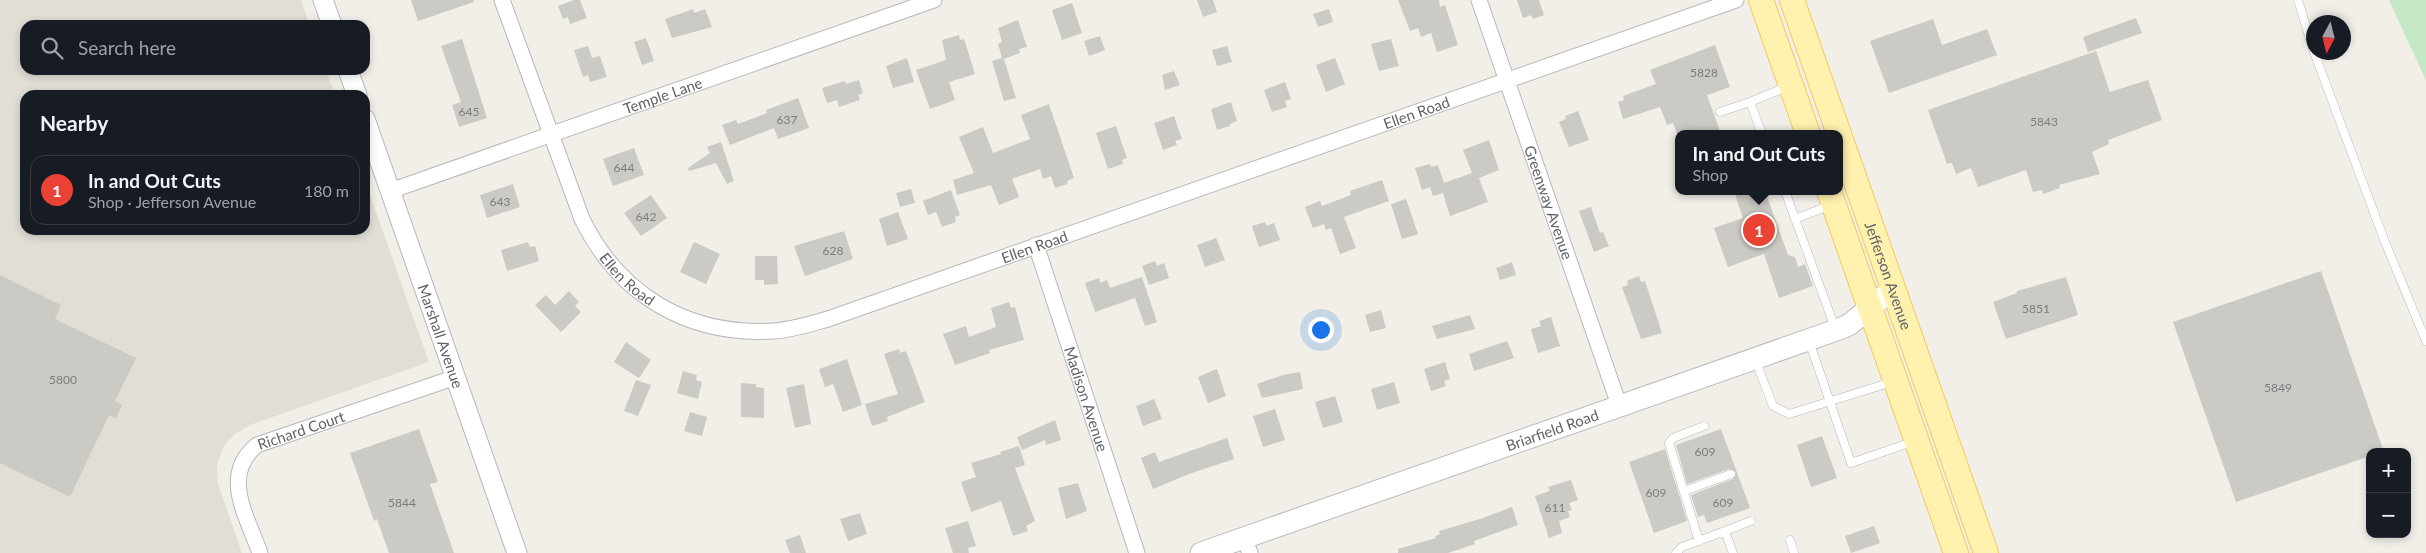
<!DOCTYPE html>
<html lang="en">
<head>
<meta charset="utf-8">
<style>
  :root { --surface:#171b24; --page:#20242c; --text:#f1f3f6; --muted:#9ea1a6; --line:#363941; --accent:#ea4335 }
  body { margin:0; font-family:Lato,sans-serif; background:var(--page); color:var(--text) }
  .controls { position:absolute; right:15px; bottom:15px; display:grid; overflow:hidden; border-radius:10px; box-shadow:0 2px 8px #0003 }
  .controls button { width:45px; height:45px; display:grid; place-items:center; padding:0; border:0; border-bottom:1px solid var(--line); background:var(--surface); color:var(--text); font:25px sans-serif }
  .compass { position:absolute; left:2306px; top:15px; width:45px; height:45px; border-radius:50%; background:var(--surface); box-shadow:0 2px 8px #0003; rotate:187deg }
  .you { position:absolute; left:1320px; top:329px; width:18px; height:18px; margin:-12px; border:4px solid #fff; border-radius:50%; background:#1a73e8; box-shadow:0 0 0 8px #1a73e833 }
  .badge { display:grid; place-items:center; width:32px; height:32px; border-radius:50%; background:var(--accent); color:#fff; font-size:16px; font-weight:700 }
  .pin { position:absolute; translate:-50% -50%; border:2px solid #fff; box-shadow:0 1px 5px #0006 }
  .popup { position:absolute; left:1675px; top:130px; width:168px; height:65px; box-sizing:border-box; display:grid; place-content:center; border-radius:10px; background:var(--surface); filter:drop-shadow(0 1px 4px #0005); font-size:16px; white-space:nowrap; color:var(--muted) }
  .popup b { font-size:19px; color:var(--text) }
  .popup::after { content:''; position:absolute; left:50%; top:100%; margin-left:-10px; border:10px solid transparent; border-top-color:var(--surface) }
  .list { margin:0; padding:0; list-style:none }
  h2 { display:flex; justify-content:space-between; align-items:center; height:65px; margin:0; padding:0 20px; font-size:21px }
  h2 small { font-size:16px; font-weight:400; color:var(--muted) }
  .list li { display:grid; grid-template-columns:32px 1fr auto; gap:15px; align-items:center; box-sizing:border-box; height:70px; margin:0 10px 10px; padding:0 10px; border:1px solid var(--line); border-radius:15px }
  .list b { display:block; font-size:19px; white-space:nowrap }
  .list p { margin:0; font-size:16px; white-space:nowrap; color:var(--muted) }
  .list em { font-size:16px; font-style:normal; color:var(--muted) }
  .icon { flex:none; width:28px; height:28px; fill:none; stroke:currentColor; stroke-width:2; stroke-linecap:round; stroke-linejoin:round }
  .map { position:relative; flex:none; width:2426px; height:553px; overflow:hidden }
  .search { position:absolute; background:var(--surface); box-shadow:0 2px 8px #0003; left:20px; top:20px; width:350px; height:55px; display:flex; align-items:center; gap:12px; box-sizing:border-box; padding:0 18px; border-radius:15px; color:var(--muted); font-size:19px }
  .panel { position:absolute; background:var(--surface); box-shadow:0 2px 8px #0003; left:20px; top:90px; width:350px; height:145px; border-radius:15px }
  .map>svg:first-child { display:block }
</style>
</head>
<body>
<div class="map">
<svg width="2426" height="553" viewBox="0 0 2426 553">
  <rect width="100%" height="100%" fill="#f1efe8"/>
  <path fill="#e1ded6" d="M0 0H301L310 25H25V70H326L335 95H25V230H365V181L429 362 250 425 235 434 224 446 217 465 218 484 242 553H0Z"/>
  <path fill="#c5e8c5" d="M2389 0H2426V80L2424 76Z"/>
  <path fill="#cccac5" d="M411 0H473L474 2 418 21Z
    M574 0H580L587 18 570 24 568 17 563 19 558 6Z
    M1197 0H1213L1217 12 1203 17Z
    M1398 0H1439L1440 7 1445 5 1458 45 1437 52 1431 33 1421 37 1418 28 1410 31Z
    M1517 0H1539L1544 15 1533 19 1531 15 1523 18Z
    M1072 3 1082 33 1062 40 1052 10Z
    M693 9 694 13 705 9 712 27 672 38 665 19Z
    M1329 9 1333 22 1318 27 1313 14Z
    M2136 18 2142 33 2088 52 2083 37Z
    M1933 19 1942 45 1987 29 1997 55 1889 93 1870 41Z
    M1018 20 1027 47 1019 49 1020 53 1004 59 1016 98 1004 101 992 61 1002 58 998 44 1002 42 998 28Z
    M959 35 960 40 964 39 975 74 949 82 955 100 930 109 916 70 946 60 942 40Z
    M1100 36 1105 50 1089 56 1084 41Z
    M646 38 654 61 642 65 634 42Z
    M462 39 487 118 459 127 452 105 461 102 441 46Z
    M1391 39 1399 66 1379 71 1371 44Z
    M1715 45 1730 87 1707 95 1721 134H1677L1673 123 1667 125 1660 107 1623 119 1618 102 1624 100 1623 96 1656 84 1650 70Z
    M588 46 592 58 600 56 607 77 590 82 588 75 583 77 574 50Z
    M1227 46 1232 62 1217 66 1212 50Z
    M2096 51 2110 92 2148 80 2162 120 2108 140 2109 144 2092 152 2100 174 2059 185 2060 188 2043 194 2042 190 2033 192 2026 170 1978 187 1971 168 1956 174 1952 163 1947 164 1928 110Z
    M907 58 914 82 893 88 886 66Z
    M1335 58 1345 84 1326 92 1316 65Z
    M1174 71 1180 85 1165 90 1162 75Z
    M859 80 863 93 858 95 860 100 839 107 837 100 827 103 822 88 845 81 846 84Z
    M1285 82 1291 99 1285 101 1287 107 1272 112 1264 90Z
    M798 98 809 128 778 139 774 128 730 145 722 125 736 120 738 124 767 113 766 110Z
    M1231 102 1237 121 1230 124V126L1217 130 1211 109Z
    M1049 104 1074 178 1067 181 1068 184 1055 188 1051 176 1043 179 1040 169 1012 179 1019 197 999 205 991 185 957 195 953 180 974 173 959 137 983 127 993 153 1030 139 1021 115Z
    M1578 111 1589 140 1569 147 1559 122 1566 119 1565 116Z
    M1174 116 1182 139 1175 141 1177 145 1163 150 1154 123Z
    M1116 126 1127 158 1122 160 1123 164 1108 169 1096 133Z
    M1489 140 1499 170 1479 178 1488 202 1450 216 1443 193 1433 196 1430 187 1422 190 1415 168 1430 164 1431 167 1438 165 1444 183 1472 173 1463 150Z
    M721 142 734 181 727 184 716 163 689 171 688 168 710 153 707 147Z
    M634 148 644 175 613 186 603 159Z
    M1382 180 1389 201 1344 217 1356 248 1340 254 1331 228 1326 230 1324 224 1313 228 1305 207 1320 201 1322 206 1351 195 1350 191Z
    M513 184 520 207 487 218 480 195Z
    M911 189 915 203 900 207 896 193Z
    M951 190 960 215 955 217 956 222 942 227 936 212 928 215 923 201Z
    M1734 191H1765L1788 255 1795 257 1798 267 1805 264 1813 286 1779 298 1764 254 1728 267 1714 228 1743 218Z
    M651 195 667 218 641 236 624 213Z
    M1406 199 1418 234 1402 239 1391 204Z
    M1591 207 1600 233 1603 232 1609 246 1594 252 1579 211Z
    M898 212 908 239 887 246 879 219Z
    M1265 222 1267 226 1274 223 1280 240 1259 247 1252 226Z
    M844 231 853 259 805 276 794 246Z
    M1216 238 1225 260 1205 267 1197 245Z
    M528 242 530 247 535 246 539 261 507 271 501 250Z
    M694 242 720 254 706 284 680 272Z
    M755 256H777L778 284 764 285V280H755Z
    M1155 261 1157 266 1164 263 1169 278 1149 285 1142 266Z
    M1512 262 1516 275 1500 280 1496 268Z
    M2321 271 2384 452H2370V456L2236 502 2173 322Z
    M0 275 61 305 55 319 136 358 115 401 122 405 116 418 109 415 70 497 0 463Z
    M1639 276 1641 282 1645 281 1662 333 1641 339 1622 287 1628 285 1627 281Z
    M1142 277 1157 322 1145 326 1135 298 1095 312 1085 283 1099 278 1100 283 1107 280 1110 288Z
    M2066 277 2078 315 2006 339 1993 302 2017 293V291Z
    M569 291 579 302 575 306 581 312 561 332 535 305 546 295 555 305Z
    M1009 302 1011 308 1015 307 1024 340 989 350 990 353 955 365 943 334 966 326 969 337 996 327 991 308Z
    M1381 310 1386 328 1370 332 1365 315Z
    M1470 315 1475 329 1437 339 1432 326Z
    M1551 317 1560 346 1538 353 1531 329 1541 326 1539 321Z
    M1507 341 1514 358 1474 371 1469 354Z
    M626 342 651 360 639 378 614 362Z
    M899 349 900 353 906 351 925 402 887 417 888 421 872 426 865 404 898 394 884 354Z
    M847 359 862 405 843 412 833 384 825 387 819 369Z
    M1445 362 1450 379 1444 381 1446 386 1431 391 1424 369Z
    M1217 369 1226 396 1208 403 1198 377Z
    M683 371 697 375 696 380 702 382 698 399 677 393Z
    M1300 372 1303 389 1262 398 1257 384 1283 375Z
    M636 380 651 385 638 416 624 411Z
    M1394 382 1400 403 1377 410 1371 389Z
    M741 383 756 384V387L764 388V418L741 417Z
    M804 384 811 424 795 428 786 388Z
    M1335 396 1343 422 1323 428 1315 402Z
    M1154 399 1162 419 1143 426 1136 406Z
    M1275 409 1285 440 1263 447 1253 416Z
    M690 412 707 417 702 436 684 431Z
    M1055 420 1061 440 1046 445 1045 440 1022 450 1017 437Z
    M419 429 438 482 430 484 454 553H389L377 519 374 521 350 453Z
    M1721 429 1750 508 1707 523 1704 515 1698 517 1691 495 1733 479 1736 472 1729 469 1687 484 1676 445Z
    M1822 436 1837 478 1811 487 1797 445Z
    M1227 438 1234 459 1189 474 1153 489 1141 458 1155 452 1159 462Z
    M1019 446 1025 465 1015 468 1035 521 1026 526 1028 531 1013 536 1001 501 971 512 961 482 976 477 971 463 1001 454 1000 452Z
    M1665 449 1687 521 1654 533 1629 462Z
    M1571 480 1578 500 1569 503 1572 510 1568 511 1570 517 1559 521 1562 533 1549 538 1535 496 1550 491 1548 487Z
    M1078 483 1087 511 1066 519 1058 488Z
    M1512 507 1518 525 1474 541 1475 544 1448 553H1398V549L1436 538 1435 536 1440 534 1439 531 1483 518Z
    M860 513 867 534 848 541 840 519Z
    M968 521 976 546 968 548 969 553H953L945 528Z
    M1874 526 1880 543 1851 553 1845 536Z
    M800 535 806 553H790L785 540Z"/>
  <g fill="none" stroke-linecap="round" stroke-linejoin="round">
    <defs>
      <path id="service" d="M2298 0 2314 52
        M2314 52 2385 242 2426 341
        M1720 112 1750 102
        M1762 134 1750 102 1789 86
        M1785 191 1835 328
        M1795 219 1831 205
        M1809 341 1851 463 1915 441
        M1755 359 1773 406 1789 414 1892 382
        M1684 491 1731 474
        M1725 531 1751 521
        M1790 540 1794 553
        M1699 541 1669 443 1673 438 1704 426
        M1676 553 1682 547 1725 531 1733 553"/>
      <g id="minor">
        <path id="s1" d="M502 0 582 219C619 295 688 336 773 331 792 330 810 324 828 319L1736 0"/>
        <path id="s2" d="M1479 0 1619 405"/>
        <path id="s3" d="M390 191 934 0"/>
        <path id="s4" d="M1036 245 1137 553"/>
        <path d="M1244 538 1250 553"/>
        <path id="s5" d="M260 553C247 516 220 475 257 445L456 377"/>
      </g>
      <g id="tertiary">
        <path d="M323 0 332 25"/>
        <path d="M348 70 357 95"/>
        <path id="s6" d="M365 119 517 553"/>
      </g>
      <g id="secondary">
        <path id="s7" d="M1201 553 1842 328 1850 324 1894 288"/>
      </g>
      <g id="primary">
        <path d="M1761 0 1808 134"/>
        <path id="s8" d="M1792 0 1986 553"/>
        <path d="M1829 191 1956 553"/>
      </g>
    </defs>
    <use href="#service" stroke="#b5b8bc" stroke-width="9"/>
    <use href="#minor" stroke="#b5b8bc" stroke-width="17"/>
    <use href="#tertiary" stroke="#b5b8bc" stroke-width="21"/>
    <use href="#secondary" stroke="#b6babf" stroke-width="23"/>
    <use href="#primary" stroke="#f2c960" stroke-width="26"/>
    <use href="#service" stroke="#fff" stroke-width="8"/>
    <use href="#minor" stroke="#fff" stroke-width="15"/>
    <use href="#tertiary" stroke="#fff" stroke-width="19"/>
    <use href="#secondary" stroke="#fff" stroke-width="21"/>
    <use href="#primary" stroke="#fff2af" stroke-width="24"/>
  </g>
  <g text-anchor="middle" dominant-baseline="central" stroke-width="4.5" stroke-linejoin="round" paint-order="stroke">
    <g font-size="12" fill="#7a7d7f">
      <text x="1704" y="72">5828</text>
      <text x="469" y="111">645</text>
      <text x="787" y="119">637</text>
      <text x="2044" y="121">5843</text>
      <text x="624" y="167">644</text>
      <text x="500" y="201">643</text>
      <text x="646" y="216">642</text>
      <text x="833" y="250">628</text>
      <text x="2036" y="308">5851</text>
      <text x="63" y="379">5800</text>
      <text x="2278" y="387">5849</text>
      <text x="1705" y="451">609</text>
      <text x="1656" y="492">609</text>
      <text x="402" y="502">5844</text>
      <text x="1723" y="502">609</text>
      <text x="1555" y="507">611</text>
    </g>
    <g font-size="15" fill="#5f6368" stroke="#fff">
      <text stroke="none"><textPath href="#s3" startOffset="289">Temple Lane</textPath></text>
      <text stroke="none"><textPath href="#s1" startOffset="1149">Ellen Road</textPath></text>
      <text stroke="none"><textPath href="#s2" startOffset="214">Greenway Avenue</textPath></text>
      <text stroke="none"><textPath href="#s1" startOffset="744">Ellen Road</textPath></text>
      <text stroke="none"><textPath href="#s1" startOffset="309">Ellen Road</textPath></text>
      <text stroke="none"><textPath href="#s8" startOffset="292">Jefferson Avenue</textPath></text>
      <text stroke="none"><textPath href="#s6" startOffset="230">Marshall Avenue</textPath></text>
      <text stroke="none"><textPath href="#s4" startOffset="162">Madison Avenue</textPath></text>
      <text stroke="none"><textPath href="#s7" startOffset="372">Briarfield Road</textPath></text>
      <text stroke="none"><textPath href="#s5" startOffset="164">Richard Court</textPath></text>
    </g>
  </g>
</svg>
<div class="controls">
<button>+</button>
<button>−</button>
</div>
<svg class="compass" viewBox="-18 -18 36 36"><path d="M0-13l5 13h-10z" fill="#e53935"/><path d="M0 13l5-13h-10z" fill="#9ea1a6"/></svg>
<div class="you"></div>
<div class="pin badge" style="left:1759px;top:230px">1</div>
<div class="popup"><b>In and Out Cuts</b>Shop</div>
<div class="search"><svg class="icon" aria-label="search" viewBox="0 0 24 24"><circle cx="10" cy="10" r="6"/><path d="M15 15l6 6"/></svg>Search here</div>
<section class="panel">
<h2>Nearby<small></small></h2>
<ul class="list">
<li><span class="badge">1</span><div><b>In and Out Cuts</b><p>Shop · Jefferson Avenue</p></div><em>180 m</em></li>
</ul>
</section>
</div>
</body>
</html>
